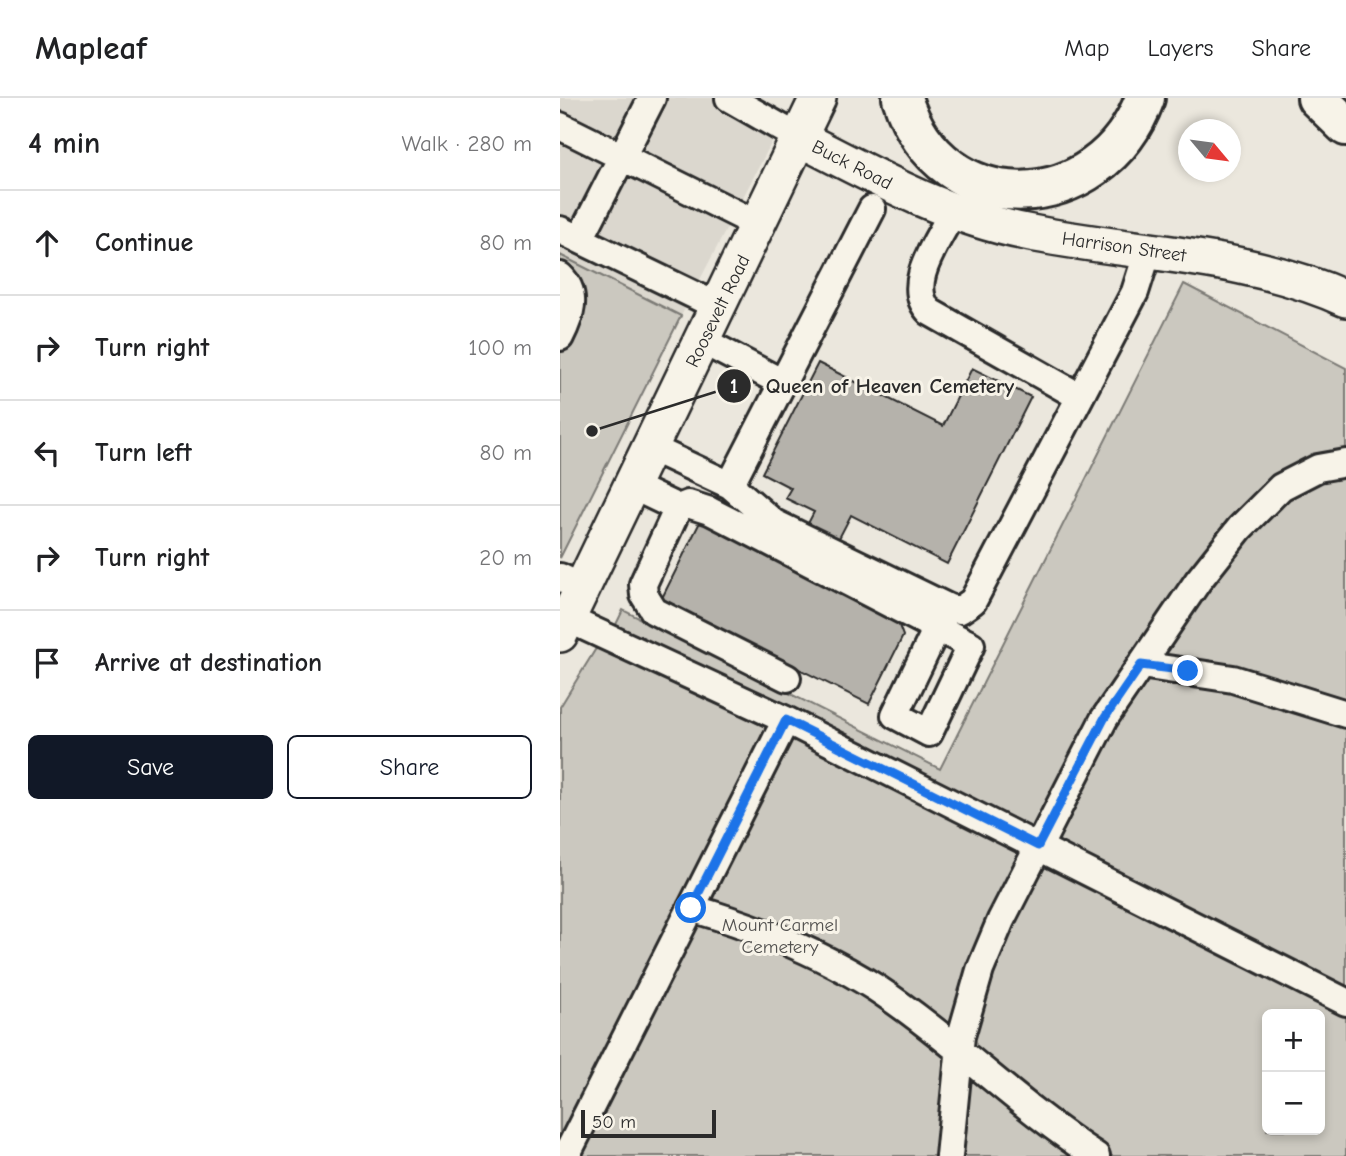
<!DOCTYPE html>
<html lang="en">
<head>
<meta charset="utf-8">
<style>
  :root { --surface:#fff; --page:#f6f6f6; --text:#202124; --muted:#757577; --line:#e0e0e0; --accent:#111827 }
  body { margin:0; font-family:"Comic Neue",sans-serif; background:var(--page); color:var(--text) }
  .controls { position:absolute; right:21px; bottom:21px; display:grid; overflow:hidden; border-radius:10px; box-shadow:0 4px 10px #0003 }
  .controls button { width:63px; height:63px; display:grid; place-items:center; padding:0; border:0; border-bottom:2px solid var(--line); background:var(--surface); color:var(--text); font:35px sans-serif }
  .compass { position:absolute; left:618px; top:21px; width:63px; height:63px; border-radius:50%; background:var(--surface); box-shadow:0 4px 10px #0003; rotate:119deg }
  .scale { position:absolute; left:21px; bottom:18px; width:135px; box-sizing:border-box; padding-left:7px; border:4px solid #2b2b2b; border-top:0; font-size:19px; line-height:24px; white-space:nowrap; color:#2b2b2b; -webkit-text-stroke:5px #f7f3e8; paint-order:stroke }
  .stop { position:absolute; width:21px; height:21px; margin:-16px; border:5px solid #1a73e8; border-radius:50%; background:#fff }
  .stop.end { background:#1a73e8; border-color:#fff; box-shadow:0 2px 7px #0008 }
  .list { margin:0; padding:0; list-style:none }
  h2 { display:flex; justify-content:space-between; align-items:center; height:91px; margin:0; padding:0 28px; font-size:30px }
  h2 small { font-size:23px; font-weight:400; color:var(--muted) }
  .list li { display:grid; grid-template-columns:46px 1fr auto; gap:21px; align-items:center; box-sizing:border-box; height:105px; padding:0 28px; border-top:2px solid var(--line) }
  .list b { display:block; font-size:26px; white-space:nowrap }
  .list em { font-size:23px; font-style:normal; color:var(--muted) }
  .actions { display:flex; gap:14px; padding:21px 28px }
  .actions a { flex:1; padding:16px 0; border:2px solid var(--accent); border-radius:10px; text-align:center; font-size:24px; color:var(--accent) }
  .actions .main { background:var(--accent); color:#fff }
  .icon { flex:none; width:38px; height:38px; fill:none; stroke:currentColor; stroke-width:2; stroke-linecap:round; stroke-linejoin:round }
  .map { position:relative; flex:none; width:786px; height:1058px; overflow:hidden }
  header { display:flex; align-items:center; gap:42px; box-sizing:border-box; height:98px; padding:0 35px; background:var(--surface); border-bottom:2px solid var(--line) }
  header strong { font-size:33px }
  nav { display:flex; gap:38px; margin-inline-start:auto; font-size:24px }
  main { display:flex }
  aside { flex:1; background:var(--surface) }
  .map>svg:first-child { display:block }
</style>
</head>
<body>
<header>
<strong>Mapleaf</strong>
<nav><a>Map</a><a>Layers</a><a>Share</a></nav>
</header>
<main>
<aside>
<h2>4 min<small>Walk · 280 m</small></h2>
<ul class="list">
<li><svg class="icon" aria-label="ahead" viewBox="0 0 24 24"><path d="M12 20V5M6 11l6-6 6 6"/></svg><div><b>Continue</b></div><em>80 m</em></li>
<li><svg class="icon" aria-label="right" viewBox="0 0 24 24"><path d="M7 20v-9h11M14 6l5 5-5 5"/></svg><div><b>Turn right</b></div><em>100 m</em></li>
<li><svg class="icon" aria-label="left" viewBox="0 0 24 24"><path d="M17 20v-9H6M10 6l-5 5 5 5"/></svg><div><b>Turn left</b></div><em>80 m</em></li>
<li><svg class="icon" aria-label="right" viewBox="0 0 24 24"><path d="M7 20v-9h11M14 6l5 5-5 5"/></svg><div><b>Turn right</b></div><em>20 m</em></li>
<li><svg class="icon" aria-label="arrive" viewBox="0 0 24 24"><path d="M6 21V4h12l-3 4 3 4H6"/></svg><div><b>Arrive at destination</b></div></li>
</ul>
<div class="actions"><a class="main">Save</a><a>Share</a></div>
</aside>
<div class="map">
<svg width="786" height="1058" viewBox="0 0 786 1058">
  <rect width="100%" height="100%" fill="#ebe7dd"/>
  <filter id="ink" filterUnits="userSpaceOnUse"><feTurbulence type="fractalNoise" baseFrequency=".0143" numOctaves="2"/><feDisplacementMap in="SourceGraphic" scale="14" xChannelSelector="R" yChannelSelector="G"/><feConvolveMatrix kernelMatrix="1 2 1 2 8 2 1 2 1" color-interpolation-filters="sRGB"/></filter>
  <g filter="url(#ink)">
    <path fill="#dbd7ce" d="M0 0H161L218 32 121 218 0 157Z"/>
    <path fill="#cbc8bf" stroke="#7b7a75" stroke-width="2" fill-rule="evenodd" d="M0 157 121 218 0 460Z
      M624 186 786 270V1058H0V609L35 552 47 545 63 512 380 671ZM707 916H760V1032H707Z"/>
    <path fill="#b5b2ab" stroke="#2b2b2b" stroke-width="2" d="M258 265 383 328 412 270 471 299 387 466 291 417 274 450 243 435 254 414 225 400 231 390 202 375Z
      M142 420 335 517 343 538 309 606 101 502Z"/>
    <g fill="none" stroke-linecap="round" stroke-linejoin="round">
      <defs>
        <path id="minor" d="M169 0 241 41
          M0 28 199 127
          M312 111 170 387 214 425 389 510 400 512 413 503 575 194 588 153
          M393 113C379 142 343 187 370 214L520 299
          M0 132 159 209
          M20 141 92 0
          M0 178C19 196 10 219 0 239
          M143 243 223 285
          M91 350 170 387
          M72 388 118 410 128 406 150 413 377 530 411 547 369 635 335 617 377 530
          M118 410 83 486 84 497 94 513 227 580
          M0 479 23 490
          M8 521 226 622
          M581 567 673 581 786 616
          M131 810C196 829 258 853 316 890 393 941 458 1008 536 1058
          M6 1058 226 622 786 904
          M389 1058 401 938 420 872 441 822 544 621 638 483 680 430 721 389 758 370 786 365"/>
        <path id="major" d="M241 41C313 78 385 118 466 134 573 156 684 155 786 201
          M0 536 258 0"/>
        <path id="highway" d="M342 0C382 127 541 120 585 0
          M757 0 786 28"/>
      </defs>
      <use href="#minor" stroke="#2b2b2b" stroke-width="32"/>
      <use href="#major" stroke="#2b2b2b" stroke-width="40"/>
      <use href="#highway" stroke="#2b2b2b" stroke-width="44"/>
      <use href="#minor" stroke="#f7f3e8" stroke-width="26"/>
      <use href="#major" stroke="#f7f3e8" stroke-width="35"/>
      <use href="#highway" stroke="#f7f3e8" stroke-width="38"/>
    </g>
  </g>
  <g fill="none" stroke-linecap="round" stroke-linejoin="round" filter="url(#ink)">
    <path stroke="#1a73e8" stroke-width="9" d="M131 810 226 622 478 748 544 621 581 567 628 573"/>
  </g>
  <g text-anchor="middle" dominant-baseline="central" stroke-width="6" stroke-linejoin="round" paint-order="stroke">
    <g font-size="19" fill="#2b2b2b" stroke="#f7f3e8">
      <text transform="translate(292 67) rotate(27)">Buck Road</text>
      <text transform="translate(564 149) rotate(8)">Harrison Street</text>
      <text transform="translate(158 213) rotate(-64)">Roosevelt Road</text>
    </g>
    <g font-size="19" fill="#535250" stroke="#f7f3e8">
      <text x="220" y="827">Mount Carmel<tspan x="220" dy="22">Cemetery</tspan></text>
    </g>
  </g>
  <path fill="none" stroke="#2b2b2b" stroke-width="2.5" d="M32 333L174 288"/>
  <g fill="#2b2b2b" stroke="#f7f3e8" stroke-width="2.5">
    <circle cx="32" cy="333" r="7"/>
    <circle cx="174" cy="288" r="18"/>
  </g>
  <g font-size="21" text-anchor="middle" font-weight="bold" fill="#fff">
    <text x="174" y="295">1</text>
  </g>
  <g font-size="21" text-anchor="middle" font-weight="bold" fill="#2b2b2b" stroke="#f7f3e8" stroke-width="6" stroke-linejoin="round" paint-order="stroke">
    <text x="330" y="295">Queen of Heaven Cemetery</text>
  </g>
</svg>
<div class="controls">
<button>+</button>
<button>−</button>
</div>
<svg class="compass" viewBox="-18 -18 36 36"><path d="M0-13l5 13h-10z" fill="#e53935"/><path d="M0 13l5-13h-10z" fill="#757577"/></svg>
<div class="scale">50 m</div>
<div class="stop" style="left:131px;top:810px"></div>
<div class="stop end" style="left:628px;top:573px"></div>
</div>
</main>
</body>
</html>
